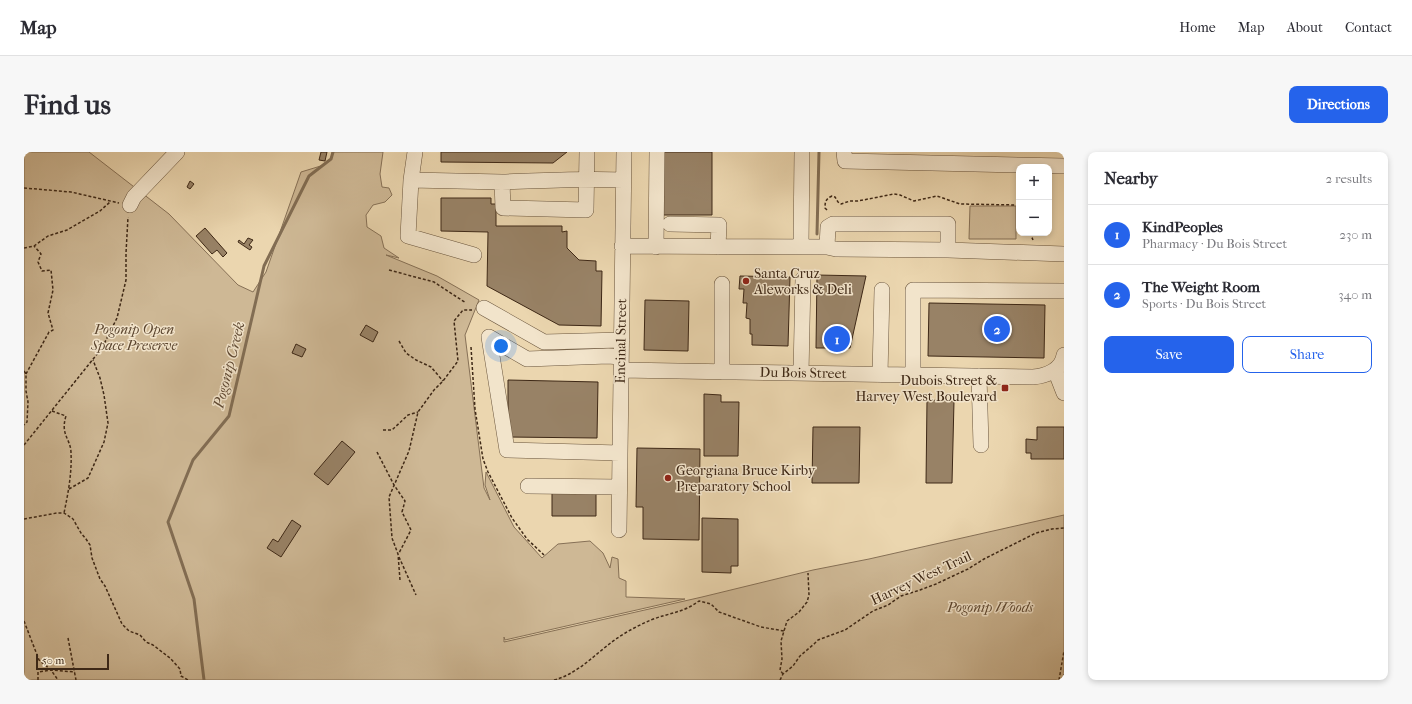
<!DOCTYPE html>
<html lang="en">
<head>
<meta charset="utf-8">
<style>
  :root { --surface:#fff; --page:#f7f7f7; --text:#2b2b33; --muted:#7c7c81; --line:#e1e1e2; --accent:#2563eb }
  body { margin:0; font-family:"IM FELL French Canon",serif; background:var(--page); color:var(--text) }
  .controls { position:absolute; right:12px; top:12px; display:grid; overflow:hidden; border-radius:8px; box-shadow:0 2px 6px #0003 }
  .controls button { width:36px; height:36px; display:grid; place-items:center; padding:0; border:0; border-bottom:1px solid var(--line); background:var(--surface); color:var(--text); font:20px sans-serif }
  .scale { position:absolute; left:12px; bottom:10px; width:73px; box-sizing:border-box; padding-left:4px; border:2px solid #3e2816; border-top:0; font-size:11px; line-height:14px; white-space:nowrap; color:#3e2816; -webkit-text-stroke:3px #f2e4cb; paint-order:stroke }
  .you { position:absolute; left:477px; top:194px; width:14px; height:14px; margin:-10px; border:3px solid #fff; border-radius:50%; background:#1a73e8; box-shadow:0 0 0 6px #1a73e833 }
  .badge { display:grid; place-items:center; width:26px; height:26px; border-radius:50%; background:var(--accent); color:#fff; font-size:13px; font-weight:700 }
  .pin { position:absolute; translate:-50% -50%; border:2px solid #fff; box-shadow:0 1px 4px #0006 }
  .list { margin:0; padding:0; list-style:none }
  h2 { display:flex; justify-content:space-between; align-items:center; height:52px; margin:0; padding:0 16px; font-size:17px }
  h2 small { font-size:13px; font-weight:400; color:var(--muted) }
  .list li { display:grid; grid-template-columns:26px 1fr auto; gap:12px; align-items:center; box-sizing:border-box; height:60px; padding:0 16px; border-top:1px solid var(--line) }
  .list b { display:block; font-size:15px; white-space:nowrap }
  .list p { margin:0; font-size:13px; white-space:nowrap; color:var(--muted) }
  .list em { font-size:13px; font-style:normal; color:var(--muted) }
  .actions { display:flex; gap:8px; padding:12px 16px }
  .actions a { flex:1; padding:9px 0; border:1px solid var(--accent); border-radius:8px; text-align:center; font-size:14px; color:var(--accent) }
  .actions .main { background:var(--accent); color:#fff }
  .map { position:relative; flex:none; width:1040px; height:528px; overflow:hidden; border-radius:8px }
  header { display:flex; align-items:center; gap:24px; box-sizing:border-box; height:56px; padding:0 20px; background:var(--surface); border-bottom:1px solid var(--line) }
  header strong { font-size:19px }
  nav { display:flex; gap:22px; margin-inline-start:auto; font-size:14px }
  .intro { display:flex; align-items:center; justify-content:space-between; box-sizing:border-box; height:96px; padding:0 24px }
  h1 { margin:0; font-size:28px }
  .button { padding:10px 18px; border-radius:8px; background:var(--accent); color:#fff; font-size:14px; font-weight:700 }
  main { display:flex; gap:24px; padding:0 24px }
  aside { flex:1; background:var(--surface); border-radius:8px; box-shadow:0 2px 6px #0003 }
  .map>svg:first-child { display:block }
</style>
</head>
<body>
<header>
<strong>Map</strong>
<nav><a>Home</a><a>Map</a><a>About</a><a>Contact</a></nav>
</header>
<div class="intro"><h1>Find us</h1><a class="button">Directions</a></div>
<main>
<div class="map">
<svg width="1040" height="528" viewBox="0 0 1040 528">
  <rect width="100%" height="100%" fill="#ebd6af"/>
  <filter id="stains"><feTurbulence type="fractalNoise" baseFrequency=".005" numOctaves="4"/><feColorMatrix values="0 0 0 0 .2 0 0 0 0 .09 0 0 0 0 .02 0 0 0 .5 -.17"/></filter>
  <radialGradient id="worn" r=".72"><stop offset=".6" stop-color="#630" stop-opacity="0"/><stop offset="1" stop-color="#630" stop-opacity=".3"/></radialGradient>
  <path fill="#ceb895" stroke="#867056" d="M0 0H65L145 62 214 133 229 140 242 120 277 20 300 13 308 6V0H359L356 22 358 35 365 36 368 43 361 50 349 53 342 63 343 75 357 84 360 96 375 106 362 103 413 124 455 148 441 183 460 336 466 348 461 333 462 320 490 375 518 406 534 392 566 389 579 401 586 416 588 405 594 407 595 426 602 429V445L661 447 481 488 480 485V490L678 445 789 418 845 407 1040 363V528H0Z
    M946 54H992V87H945Z"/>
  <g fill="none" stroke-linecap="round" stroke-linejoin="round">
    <path stroke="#826d53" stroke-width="3" d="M793 82 795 0
      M180 528 170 447 144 370 169 308 205 264 240 114 285 24 307 7 309 0"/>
  </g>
  <path fill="#988266" stroke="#3e2816" d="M297 0H303L301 9 295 8Z
    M417 0H543L529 11 417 10Z
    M639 0H688V63H639Z
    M166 29 170 32 166 37 163 35Z
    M417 46H467V52H472V74H538V80L543 79V96L555 108 572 109V119H578L577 174 535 173 463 134 464 80 417 79Z
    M181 76 203 101 199 105 193 98 188 102 172 84Z
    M224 86 229 88 225 93 228 95 226 98 214 90 215 88 220 92Z
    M793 123 842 124 826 196H792Z
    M716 124 766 125 764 194 728 193V182H726V167L722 166 723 151H719L720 137H715Z
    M621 148 665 149 664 199 620 198Z
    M905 151 1021 153 1020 206 904 204Z
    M342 173 354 180 349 190 336 183Z
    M272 192 282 197 278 205 268 201Z
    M484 228 574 230 573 286 484 285Z
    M680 242 697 243V250H715L714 304H680Z
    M903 248 930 249 928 331H902Z
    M789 275H836L835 331H788Z
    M1013 275H1040V307H1007V301H1002V287L1013 288Z
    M318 289 331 300 304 333 290 322Z
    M613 296 676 297 675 388 619 387V355H612Z
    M528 340 572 341V364H528Z
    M678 366 714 367V414H707V421L678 420Z
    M268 368 277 374 257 405 243 396 249 387 254 390Z"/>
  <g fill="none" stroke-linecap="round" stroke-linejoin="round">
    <defs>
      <path id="minor" d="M563 0 562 58 479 56 478 30C518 29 559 26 599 28
        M820 0 821 9 1040 14
        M387 28 391 0
        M106 53 110 45 153 0
        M646 72 695 73 694 95
        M598 94 803 95
        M777 94 778 0
        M632 95 633 0
        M924 98V72H809L804 75 803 95 812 97 924 98 1040 102
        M450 103 384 84 387 28 478 30
        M460 156 520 190 598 188
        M597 218 1009 225C1022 224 1038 218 1040 203
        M1031 218 1040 241
        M698 220V132
        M777 221 779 127
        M856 223 858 138
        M889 223V138L1040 139
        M955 224 957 293
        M596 301 483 298 465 185 503 207 584 204 597 205
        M504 334 595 335
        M595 378 600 0"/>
    </defs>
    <use href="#minor" stroke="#69543c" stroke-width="16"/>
    <path stroke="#3e2816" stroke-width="1.5" stroke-dasharray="3 2" stroke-linecap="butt" d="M0 36 47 40 95 51
      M803 58 801 56C801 49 802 47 808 44L811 45 814 50 817 52 826 49H834L870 42 876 43 890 49 913 44 936 52 993 53 995 76
      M1006 81 1009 88
      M0 96 10 94 24 84 43 78 76 59 86 50
      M365 118 410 130 442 151
      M375 189 382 201 392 208 407 215 419 229
      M447 195 451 257 459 307 464 320 488 366 503 387 520 403
      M0 219 2 222V239L4 250 3 270 0 273
      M2 222 25 180 29 178 24 161 29 138 27 118 18 119 14 110 17 102 10 94
      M28 259 42 264C36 283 47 287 47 301 48 321 44 342 40 361
      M359 278H368L384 263 394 260
      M0 293 78 196 93 166 102 128V101L104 65
      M353 300 370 333 381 349 378 360 387 378 375 401
      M45 337 64 326 80 290 84 271 80 243 76 226 69 208
      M0 367 33 361H40L49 367 57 381 62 387 66 393 68 406 76 427 81 434 98 472 105 479 116 483 122 490 129 493 146 506 156 517 157 524 164 528
      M375 405 392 443
      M376 428 374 402 368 386 365 345 385 299 394 260 410 238 419 229 434 209 430 169 439 158H448
      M0 469 15 508 27 518 34 528
      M44 486 52 528
      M759 522 756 518 758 507 757 489 763 469 775 460 783 450 785 443 784 421
      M14 528V520L27 518 51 520
      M530 528C554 522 572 501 592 487 602 480 615 473 627 468 644 461 659 461 675 449L687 452 695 460 737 475 760 479
      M756 528 759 522 769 514 776 504 790 492 794 488 821 478 849 459 864 453 877 444 896 438 912 432 944 417 960 407 1012 381 1028 377 1040 376
      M1035 528 1040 499
      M1038 528 1040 522"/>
    <use href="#minor" stroke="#f2e4cb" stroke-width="15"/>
  </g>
  <g fill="#8f2418" stroke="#f2e4cb" stroke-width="1.5">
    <circle cx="722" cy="129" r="4"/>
    <rect x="977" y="232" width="8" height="8" rx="2"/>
    <circle cx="644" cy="326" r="4"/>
  </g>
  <g text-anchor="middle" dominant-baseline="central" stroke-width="3" stroke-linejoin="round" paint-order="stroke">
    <g font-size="14" fill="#3e2816" stroke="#f2e4cb" text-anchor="start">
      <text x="730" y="121">Santa Cruz<tspan x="730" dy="16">Aleworks &amp; Deli</tspan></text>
      <text x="973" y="228" text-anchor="end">Dubois Street &amp;<tspan x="973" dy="16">Harvey West Boulevard</tspan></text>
      <text x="652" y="318">Georgiana Bruce Kirby<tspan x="652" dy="16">Preparatory School</tspan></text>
    </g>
    <g font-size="14" font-style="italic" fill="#5b452f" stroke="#f2e4cb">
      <text x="110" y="177">Pogonip Open<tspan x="110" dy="16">Space Preserve</tspan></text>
      <text x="966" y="455">Pogonip Woods</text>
    </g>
    <g font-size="14" fill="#3e2816" stroke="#f2e4cb">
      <text transform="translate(597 189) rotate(-89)">Encinal Street</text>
      <text transform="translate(779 221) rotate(1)">Du Bois Street</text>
      <text transform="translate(897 426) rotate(-25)">Harvey West Trail</text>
    </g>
    <g font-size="15" font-style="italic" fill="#604a34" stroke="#f2e4cb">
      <text transform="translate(205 213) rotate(-76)">Pogonip Creek</text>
    </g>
  </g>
  <rect width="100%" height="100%" filter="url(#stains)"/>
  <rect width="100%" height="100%" fill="url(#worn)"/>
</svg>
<div class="controls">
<button>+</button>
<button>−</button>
</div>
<div class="scale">50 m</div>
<div class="you"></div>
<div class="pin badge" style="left:813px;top:187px">1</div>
<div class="pin badge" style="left:973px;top:177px">2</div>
</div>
<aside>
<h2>Nearby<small>2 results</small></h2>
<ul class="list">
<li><span class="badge">1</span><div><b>KindPeoples</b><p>Pharmacy · Du Bois Street</p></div><em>230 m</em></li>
<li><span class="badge">2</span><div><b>The Weight Room</b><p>Sports · Du Bois Street</p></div><em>340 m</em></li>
</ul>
<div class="actions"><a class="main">Save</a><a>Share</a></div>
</aside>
</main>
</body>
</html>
